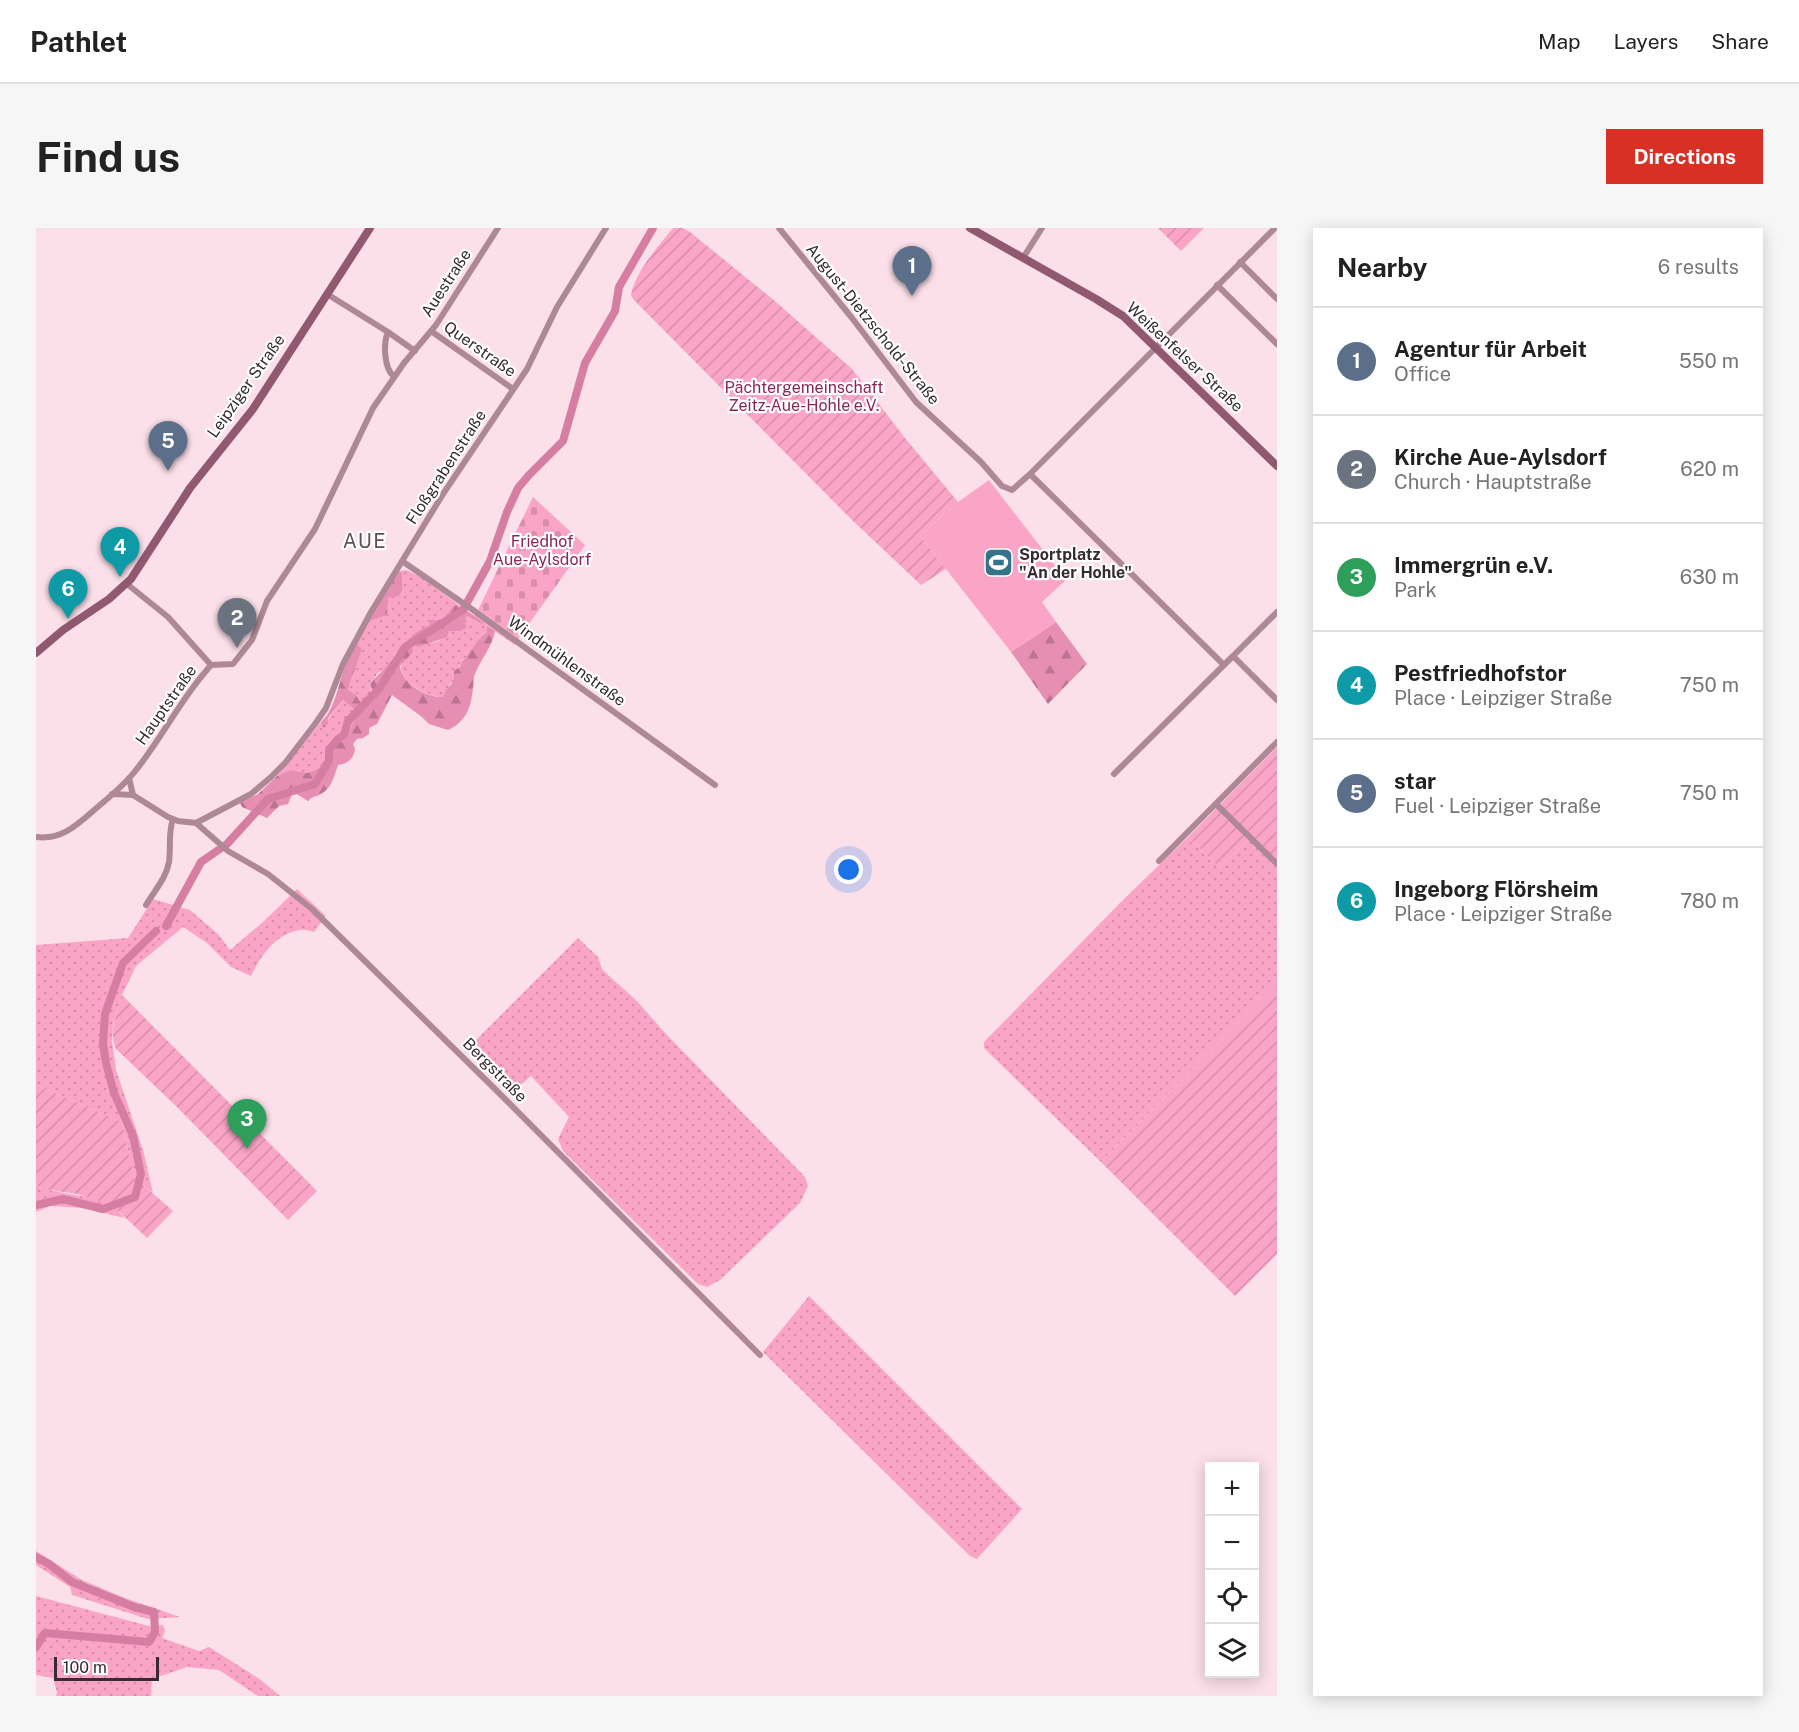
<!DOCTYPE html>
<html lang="en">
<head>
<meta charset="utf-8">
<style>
  :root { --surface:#fff; --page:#f6f6f6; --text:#222; --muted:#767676; --line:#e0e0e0; --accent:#d93025 }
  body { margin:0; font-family:"Public Sans",sans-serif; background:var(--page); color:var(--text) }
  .controls { position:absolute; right:18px; bottom:18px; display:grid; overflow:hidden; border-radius:0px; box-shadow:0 3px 15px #0003 }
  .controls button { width:54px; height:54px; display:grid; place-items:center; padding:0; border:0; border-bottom:2px solid var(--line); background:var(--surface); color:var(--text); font:30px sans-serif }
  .scale { position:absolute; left:18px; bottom:15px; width:105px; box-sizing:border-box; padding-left:6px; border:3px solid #362b2f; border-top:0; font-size:16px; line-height:21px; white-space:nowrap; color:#362b2f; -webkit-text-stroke:4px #fff; paint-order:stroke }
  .you { position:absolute; left:813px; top:642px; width:21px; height:21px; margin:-15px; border:4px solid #fff; border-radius:50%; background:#1a73e8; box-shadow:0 0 0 9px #1a73e833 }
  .badge { display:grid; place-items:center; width:39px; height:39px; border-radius:50%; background:var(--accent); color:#fff; font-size:20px; font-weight:700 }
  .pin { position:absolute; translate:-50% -50px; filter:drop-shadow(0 2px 3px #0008) }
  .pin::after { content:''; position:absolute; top:32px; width:21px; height:18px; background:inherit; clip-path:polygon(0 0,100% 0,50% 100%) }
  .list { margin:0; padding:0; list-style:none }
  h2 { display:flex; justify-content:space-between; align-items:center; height:78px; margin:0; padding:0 24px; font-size:26px }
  h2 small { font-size:20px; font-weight:400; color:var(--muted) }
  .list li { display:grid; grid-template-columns:39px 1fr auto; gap:18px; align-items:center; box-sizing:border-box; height:108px; padding:0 24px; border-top:2px solid var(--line) }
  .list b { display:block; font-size:22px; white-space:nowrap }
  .list p { margin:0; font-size:20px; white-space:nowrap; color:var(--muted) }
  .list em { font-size:20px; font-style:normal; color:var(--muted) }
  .icon { flex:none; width:33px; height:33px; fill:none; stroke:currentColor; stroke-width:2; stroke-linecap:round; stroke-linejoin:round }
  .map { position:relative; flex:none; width:1241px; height:1468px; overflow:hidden; border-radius:0px }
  header { display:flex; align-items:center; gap:36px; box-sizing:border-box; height:84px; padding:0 30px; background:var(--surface); border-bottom:2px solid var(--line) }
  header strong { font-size:28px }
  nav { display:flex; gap:33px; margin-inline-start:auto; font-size:21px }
  .intro { display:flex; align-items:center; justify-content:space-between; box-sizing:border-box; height:144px; padding:0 36px }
  h1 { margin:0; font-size:42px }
  .button { padding:15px 27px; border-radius:0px; background:var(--accent); color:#fff; font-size:21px; font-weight:700 }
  main { display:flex; gap:36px; padding:0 36px }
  aside { flex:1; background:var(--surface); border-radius:0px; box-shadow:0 3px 15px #0003 }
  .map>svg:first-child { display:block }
</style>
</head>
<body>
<header>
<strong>Pathlet</strong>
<nav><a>Map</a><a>Layers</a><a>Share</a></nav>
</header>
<div class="intro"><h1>Find us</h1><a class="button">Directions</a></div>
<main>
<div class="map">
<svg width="1241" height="1468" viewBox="0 0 1241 1468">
  <defs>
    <pattern id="grass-dots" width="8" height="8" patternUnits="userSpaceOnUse" patternTransform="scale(1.5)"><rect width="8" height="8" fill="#fba5c6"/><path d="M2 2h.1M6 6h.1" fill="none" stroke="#d88eaa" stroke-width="1.8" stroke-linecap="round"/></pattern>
    <pattern id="forest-firs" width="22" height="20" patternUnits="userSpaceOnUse" patternTransform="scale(1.5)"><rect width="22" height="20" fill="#e78fb2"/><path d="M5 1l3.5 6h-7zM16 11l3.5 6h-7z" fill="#bc7591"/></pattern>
    <pattern id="cemetery-stones" width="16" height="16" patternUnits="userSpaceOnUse" patternTransform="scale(1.5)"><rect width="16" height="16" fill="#fba5c6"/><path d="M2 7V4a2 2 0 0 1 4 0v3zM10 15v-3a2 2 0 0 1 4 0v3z" fill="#d88eaa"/></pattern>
    <pattern id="garden-furrows" width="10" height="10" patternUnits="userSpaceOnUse" patternTransform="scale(1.5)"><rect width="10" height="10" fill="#fba5c6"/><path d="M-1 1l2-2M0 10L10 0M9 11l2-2" fill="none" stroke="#d88eaa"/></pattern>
  </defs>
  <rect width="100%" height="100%" fill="#fbdfe9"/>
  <path fill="url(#grass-dots)" d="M370 342 383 348 426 379 418 378 407 391H400L393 398 384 401 358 427 350 440 342 445 334 456C336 463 335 467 331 473L324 475 319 466 312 462C314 447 323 434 326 420L320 416 333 390 351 374 352 370 366 363V345L363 343Z
    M442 382 483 410 479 417 451 398V404L447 407 434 426 425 433 419 453 414 456 408 469C394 470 367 456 365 441 364 437 375 419 379 416L384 418 403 413 413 403 419 401 431 388 444 396 447 395 438 388Z
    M307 472 321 484 311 510 300 517 283 540 271 545 254 542 241 548 285 494 286 499Z
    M1152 609 1183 639 1213 612 1241 641V755L1065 934 948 820V814L1088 671Z
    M261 661 290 688 278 704C274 703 268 701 264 702 240 705 224 729 215 748L195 739 171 715 147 699 100 738 86 767 77 796 76 813 80 842 107 922 117 965 98 949 86 894 0 857V717L92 710 117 671 154 682 183 707 194 722 227 694Z
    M542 710 562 729 566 741 572 747 600 772 630 806 769 949 772 958 764 975 684 1052 671 1059 662 1056 527 923 522 911 533 889 495 848 479 862C459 860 442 833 436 816Z
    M0 957C23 968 51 965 75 977 80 979 84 986 89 990L46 980 14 978 0 984Z
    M773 1068 986 1281 941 1331 934 1328 727 1124Z
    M0 1323 46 1352 89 1370 144 1389 112 1391 36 1367 34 1359 0 1337Z
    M0 1368 113 1398 127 1397 129 1403 126 1410 163 1423 173 1419 225 1452 244 1468H222L183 1442 151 1439 116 1451 115 1468H20L21 1464 17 1450 0 1447Z"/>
  <path fill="url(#forest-firs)" d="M363 343 366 345V363L363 368 352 370 351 387 336 392 333 390 360 346Z
    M418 377 426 379 448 395 445 396 431 388 429 391 430 400 424 403H413L411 409 383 419 379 416 376 419 377 424 364 438C365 455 391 470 407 469L410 462 418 453V443L424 439 425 434C436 425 440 411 451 404V398L459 403C457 417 444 433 439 446 437 450 438 455 437 460 435 479 431 493 412 502L393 496 386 489 356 467 341 496 333 500V506L327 510 321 511 317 516 319 521C318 530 312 536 302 537 298 548 296 560 285 566 280 569 276 568 272 573L257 564 252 576 243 578 231 590 206 579 204 575 222 566 241 548 254 542 271 545 283 540 300 517 311 510 321 484 307 472 292 490 290 499H286L285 494C303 479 304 436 320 416L326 420C323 434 315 447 312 462L319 466 325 475 331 473 336 462 334 456C339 449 346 444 351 438 359 427 380 398 393 398L394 392 407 391Z
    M1020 394 1051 436 1012 476 975 424Z"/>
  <path fill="url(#cemetery-stones)" d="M497 269 549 317 483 410 442 382Z"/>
  <path fill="url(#garden-furrows)" d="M637 0H647L654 4 740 74 816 141 869 210 922 274 884 308 910 341 885 357 815 291 597 71 595 67C600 42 622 19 637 0Z
    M1122 0H1168L1145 23Z
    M1241 519V641L1213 612 1183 639 1152 609Z
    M1241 755V1026L1199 1068 1065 934Z
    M86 767 281 963 252 992 141 879 80 821C72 804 81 785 86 767Z
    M0 857 86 894 98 949 137 983 111 1010 76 977 41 966 8 961 0 957Z"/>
  <path fill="#fba5c6" d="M953 252 1030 352 1006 374 1020 394 975 424 884 308 922 274Z"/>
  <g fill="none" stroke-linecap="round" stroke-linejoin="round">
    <path stroke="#d57ea2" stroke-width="8" d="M130 698 165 634 191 616 232 571 279 556 293 533V522L302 511 308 507 312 493 343 461 369 419 427 382 454 333 471 284 482 260 493 247 527 213 549 135 579 83 583 59 617 0
      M0 977 27 971 67 981 99 969 105 946 97 908 78 865 70 835 67 816 69 786 87 735 120 703
      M0 1329 13 1336 36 1354 98 1379 118 1384 119 1404 113 1414 9 1405 0 1419"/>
    <path stroke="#af8896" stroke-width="6" d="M743 0 816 90 880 174 945 234 966 258 976 262 994 246 1239 0
      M987 30 1006 0
      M1204 34 1241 71
      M1181 57 1241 116
      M291 66 352 104C347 116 348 140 358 149
      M395 103 477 161
      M352 104 379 123
      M994 246 1188 437
      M366 333 437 382 679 557
      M91 356 132 389 175 437
      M1241 384 1197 428 1241 472
      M1078 546 1197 428
      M93 550 97 567
      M76 566 97 567 132 589 142 593 160 595 215 566 235 549 249 535 279 496 290 480 307 436 335 384 407 266 491 141 521 79 570 0
      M1180 576 1241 636
      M160 595 192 623 232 646 276 681 458 860 724 1127
      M0 609C24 612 39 599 57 583 72 570 88 558 100 542 126 510 143 474 170 443L175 437 197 436 216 412 231 373 279 301 337 180 368 135 400 97 462 0
      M1123 633 1241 514
      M110 677C118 663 130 651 133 634 135 620 132 604 137 591"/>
    <path stroke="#91596f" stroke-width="8" d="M934 0 1060 71 1087 88 1241 238
      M0 425 27 402 73 371 95 351 154 260 217 181 334 0"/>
  </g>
  <defs>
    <symbol id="stadium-square" viewBox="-11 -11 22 22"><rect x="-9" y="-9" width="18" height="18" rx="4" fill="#357388" stroke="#fff"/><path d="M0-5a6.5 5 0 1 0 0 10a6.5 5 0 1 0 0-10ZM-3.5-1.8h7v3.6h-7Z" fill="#fff"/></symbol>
  </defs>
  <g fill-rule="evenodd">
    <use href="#stadium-square" x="946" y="318" width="33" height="33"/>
  </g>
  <g text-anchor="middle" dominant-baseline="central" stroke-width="4.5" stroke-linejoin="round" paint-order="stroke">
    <g font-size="16" fill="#362b2f" stroke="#fff">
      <text transform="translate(410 55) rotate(-57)">Auestraße</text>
      <text transform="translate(837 96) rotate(51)">August-Dietzschold-Straße</text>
      <text transform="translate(444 121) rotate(35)">Querstraße</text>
      <text transform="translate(1149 129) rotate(43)">Weißenfelser Straße</text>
      <text transform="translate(210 158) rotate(-55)">Leipziger Straße</text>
      <text transform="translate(410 239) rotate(-57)">Floßgrabenstraße</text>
      <text transform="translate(531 433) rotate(36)">Windmühlenstraße</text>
      <text transform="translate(130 477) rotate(-55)">Hauptstraße</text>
      <text transform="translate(459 842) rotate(45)">Bergstraße</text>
    </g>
    <g font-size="16" fill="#8b2557" stroke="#fff">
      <text x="768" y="159">Pächtergemeinschaft<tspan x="768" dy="18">Zeitz-Aue-Hohle e.V.</tspan></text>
      <text x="506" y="313">Friedhof<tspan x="506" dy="18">Aue-Aylsdorf</tspan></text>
    </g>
    <g font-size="16" font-weight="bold" fill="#362b2f" stroke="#fff" text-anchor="start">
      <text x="983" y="326">Sportplatz<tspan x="983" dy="18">"An der Hohle"</tspan></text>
    </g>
    <g font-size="20" letter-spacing="1.5" fill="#644d56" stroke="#fff">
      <text x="329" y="313">AUE</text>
    </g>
  </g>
</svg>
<div class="controls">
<button>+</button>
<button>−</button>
<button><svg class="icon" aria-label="locate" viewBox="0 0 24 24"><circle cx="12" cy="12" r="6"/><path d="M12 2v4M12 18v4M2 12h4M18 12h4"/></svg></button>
<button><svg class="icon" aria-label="layers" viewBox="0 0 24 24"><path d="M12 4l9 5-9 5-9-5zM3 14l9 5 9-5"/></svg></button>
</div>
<div class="scale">100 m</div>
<div class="you"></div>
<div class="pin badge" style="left:876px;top:68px;background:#5c6f8a">1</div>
<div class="pin badge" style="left:201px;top:420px;background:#6b7280">2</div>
<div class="pin badge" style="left:211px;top:921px;background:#2e9e5b">3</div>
<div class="pin badge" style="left:84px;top:349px;background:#0f9aa8">4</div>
<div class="pin badge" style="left:132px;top:243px;background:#5c6f8a">5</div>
<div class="pin badge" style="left:32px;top:391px;background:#0f9aa8">6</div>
</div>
<aside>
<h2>Nearby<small>6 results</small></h2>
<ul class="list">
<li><span class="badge" style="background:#5c6f8a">1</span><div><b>Agentur für Arbeit</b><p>Office</p></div><em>550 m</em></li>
<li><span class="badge" style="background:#6b7280">2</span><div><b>Kirche Aue-Aylsdorf</b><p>Church · Hauptstraße</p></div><em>620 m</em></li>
<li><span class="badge" style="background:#2e9e5b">3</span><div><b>Immergrün e.V.</b><p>Park</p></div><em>630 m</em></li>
<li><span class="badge" style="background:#0f9aa8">4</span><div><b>Pestfriedhofstor</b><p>Place · Leipziger Straße</p></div><em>750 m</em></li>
<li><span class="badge" style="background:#5c6f8a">5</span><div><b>star</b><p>Fuel · Leipziger Straße</p></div><em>750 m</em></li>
<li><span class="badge" style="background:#0f9aa8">6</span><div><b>Ingeborg Flörsheim</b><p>Place · Leipziger Straße</p></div><em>780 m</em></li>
</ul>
</aside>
</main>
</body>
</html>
